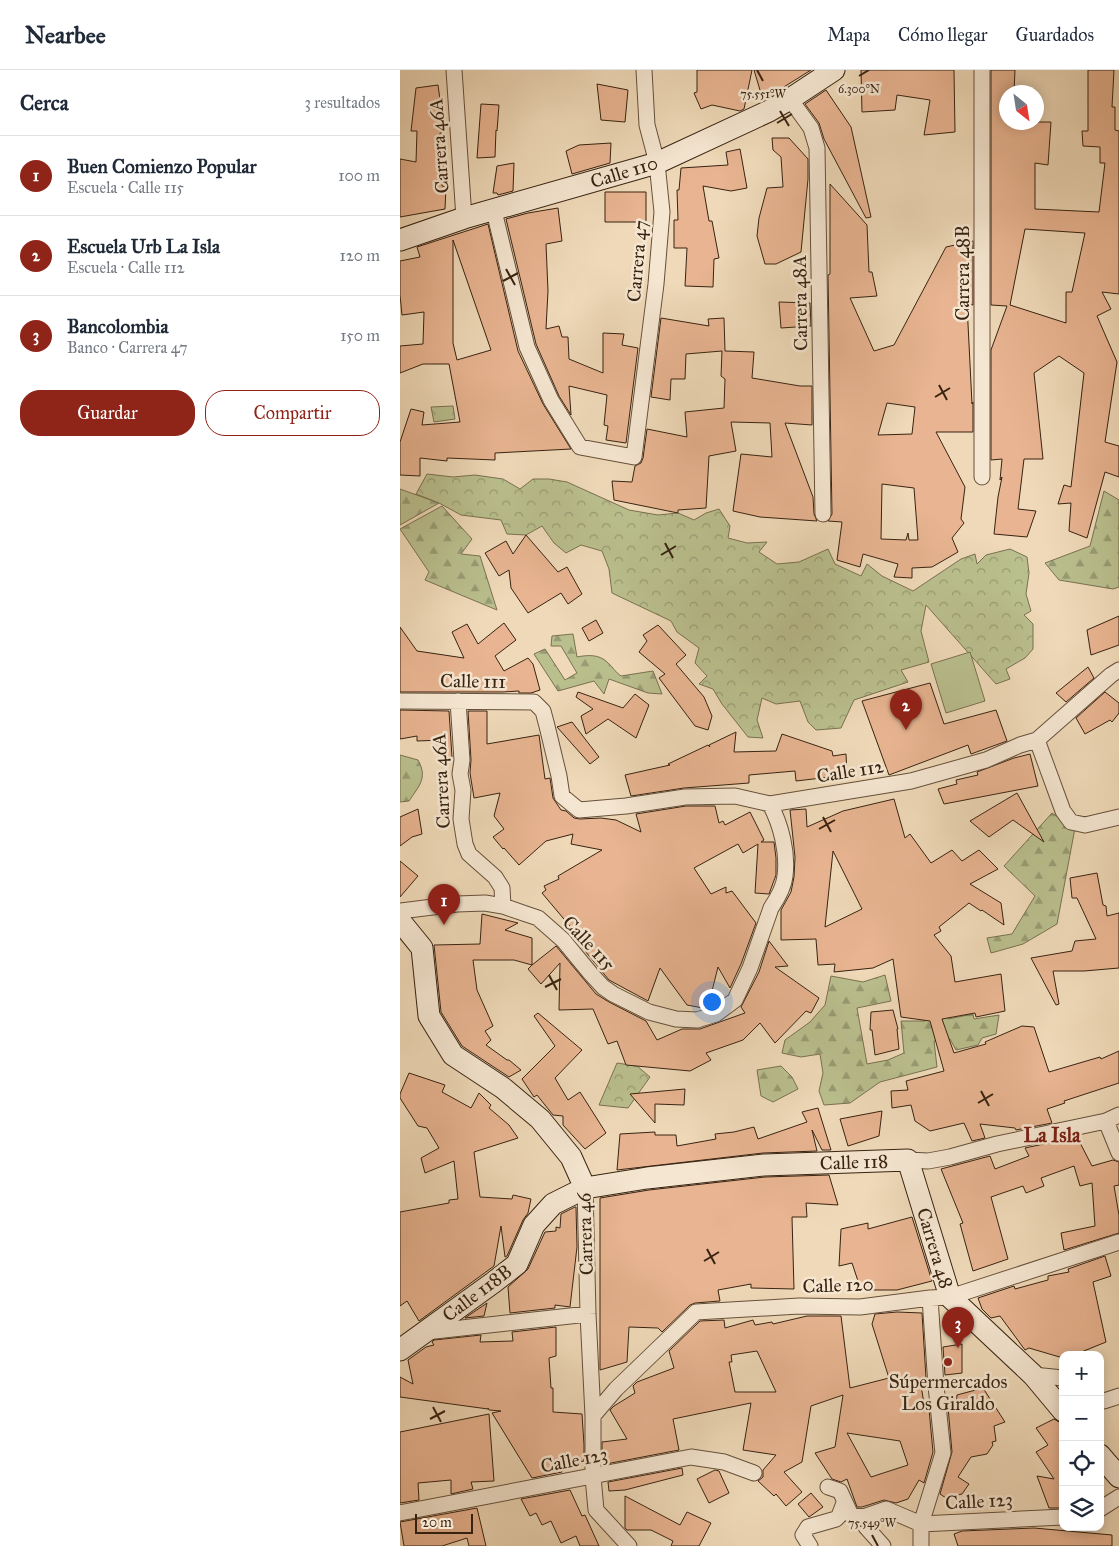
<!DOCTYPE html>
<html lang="es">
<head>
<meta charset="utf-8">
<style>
  :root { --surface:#fff; --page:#f2f2f3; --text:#1f2937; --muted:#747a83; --line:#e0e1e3; --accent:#8f2418 }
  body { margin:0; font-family:"IM FELL Great Primer",serif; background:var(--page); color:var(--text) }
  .controls { position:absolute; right:15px; bottom:15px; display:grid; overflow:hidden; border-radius:10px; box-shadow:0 2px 12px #0003 }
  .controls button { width:45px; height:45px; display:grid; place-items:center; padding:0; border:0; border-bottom:1px solid var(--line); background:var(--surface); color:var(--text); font:25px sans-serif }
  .compass { position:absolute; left:599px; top:15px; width:45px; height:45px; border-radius:50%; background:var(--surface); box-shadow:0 2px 12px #0003; rotate:150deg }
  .scale { position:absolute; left:15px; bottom:12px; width:58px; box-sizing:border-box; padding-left:5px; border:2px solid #382311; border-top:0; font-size:14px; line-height:18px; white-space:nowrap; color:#382311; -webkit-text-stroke:4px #f5e6d1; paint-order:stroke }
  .you { position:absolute; left:311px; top:931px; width:18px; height:18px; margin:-12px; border:4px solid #fff; border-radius:50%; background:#1a73e8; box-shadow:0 0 0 8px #1a73e833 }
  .badge { display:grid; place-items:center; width:32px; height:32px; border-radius:50%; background:var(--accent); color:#fff; font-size:16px; font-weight:700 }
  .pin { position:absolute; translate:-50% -41px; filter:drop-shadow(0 1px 2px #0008) }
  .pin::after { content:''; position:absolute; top:26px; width:18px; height:15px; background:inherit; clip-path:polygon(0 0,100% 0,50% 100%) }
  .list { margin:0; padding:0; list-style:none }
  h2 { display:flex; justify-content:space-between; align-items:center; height:65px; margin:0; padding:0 20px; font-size:21px }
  h2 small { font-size:16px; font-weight:400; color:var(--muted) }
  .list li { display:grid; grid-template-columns:32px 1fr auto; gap:15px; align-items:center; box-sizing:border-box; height:80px; padding:0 20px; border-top:1px solid var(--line) }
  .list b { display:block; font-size:19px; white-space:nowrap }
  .list p { margin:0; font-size:16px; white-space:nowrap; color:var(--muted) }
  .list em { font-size:16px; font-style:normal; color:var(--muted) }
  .actions { display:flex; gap:10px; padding:15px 20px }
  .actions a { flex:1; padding:11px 0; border:1px solid var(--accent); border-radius:20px; text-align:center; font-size:18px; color:var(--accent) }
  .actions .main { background:var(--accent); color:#fff }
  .icon { flex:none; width:28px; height:28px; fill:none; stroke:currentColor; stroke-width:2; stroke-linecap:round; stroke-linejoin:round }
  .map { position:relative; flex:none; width:719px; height:1476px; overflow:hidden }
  header { display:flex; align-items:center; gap:30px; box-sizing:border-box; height:70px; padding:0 25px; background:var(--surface); border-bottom:1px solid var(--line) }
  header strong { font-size:24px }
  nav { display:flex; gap:28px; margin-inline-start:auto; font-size:18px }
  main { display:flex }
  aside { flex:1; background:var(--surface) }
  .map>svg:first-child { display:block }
</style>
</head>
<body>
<header>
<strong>Nearbee</strong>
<nav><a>Mapa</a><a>Cómo llegar</a><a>Guardados</a></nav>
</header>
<main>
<aside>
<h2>Cerca<small>3 resultados</small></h2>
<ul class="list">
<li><span class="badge">1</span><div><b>Buen Comienzo Popular</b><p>Escuela · Calle 115</p></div><em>100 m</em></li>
<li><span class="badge">2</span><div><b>Escuela Urb La Isla</b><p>Escuela · Calle 112</p></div><em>120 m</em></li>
<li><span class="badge">3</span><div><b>Bancolombia</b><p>Banco · Carrera 47</p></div><em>150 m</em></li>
</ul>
<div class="actions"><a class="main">Guardar</a><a>Compartir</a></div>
</aside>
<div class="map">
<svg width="719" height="1476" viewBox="0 0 719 1476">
  <defs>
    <pattern id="forest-firs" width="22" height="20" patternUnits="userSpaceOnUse" patternTransform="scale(1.25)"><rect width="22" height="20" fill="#babf8e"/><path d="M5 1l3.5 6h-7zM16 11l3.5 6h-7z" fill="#989b73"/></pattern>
    <pattern id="park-crowns" width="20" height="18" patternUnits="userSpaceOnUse" patternTransform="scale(1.25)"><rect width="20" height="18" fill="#babf8e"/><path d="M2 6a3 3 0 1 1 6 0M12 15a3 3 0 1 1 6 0" fill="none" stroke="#989b73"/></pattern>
  </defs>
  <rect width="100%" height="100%" fill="#efd9b8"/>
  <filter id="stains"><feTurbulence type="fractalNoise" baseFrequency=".004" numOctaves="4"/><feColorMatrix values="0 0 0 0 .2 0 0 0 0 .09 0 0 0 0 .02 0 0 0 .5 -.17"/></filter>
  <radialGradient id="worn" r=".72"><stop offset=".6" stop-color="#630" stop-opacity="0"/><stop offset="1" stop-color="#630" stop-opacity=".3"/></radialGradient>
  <path fill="url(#forest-firs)" stroke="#797150" d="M0 419 39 433 0 455Z
    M704 421 719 430V517L713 519 659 510 645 493 690 476Z
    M42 436 72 469 61 484 80 486 97 540 25 510 29 502 0 459Z
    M173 564 177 587C187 585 199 584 207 592 213 597 215 602 221 606L253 601 262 624 248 623 209 609 204 624 194 611 158 621 134 584 145 579 165 610 177 603 161 576H151L152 566Z
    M0 685 18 690C28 708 19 716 9 731L0 732Z
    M652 743 675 758 657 854 623 874 591 883 587 868 612 864 635 826 604 796Z
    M485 905 491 931 457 938 467 994 488 990 504 983 501 951H525L528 942 546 938 548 949 573 944 574 949 599 945 596 964 582 968 578 975 556 980 550 969 534 971 537 997 480 1012 450 1033 424 1035 419 1021 423 1003 420 984 401 987 382 983 385 970 410 952 425 935 431 906 463 912Z
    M381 996 392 1007 398 1019 373 1032 361 1026 357 1000Z"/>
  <path fill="url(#park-crowns)" stroke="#797150" d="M53 336 55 349 34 352 31 337Z
    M27 404 53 407 75 405 103 409 120 419 133 409H149L167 412 229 440 258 445 278 443 294 450 306 443 319 439 330 456 328 468 347 473 367 472 359 482 377 494 399 492 428 479 435 494 461 506 467 494 482 506 513 521 561 489 575 484 577 494 586 485 610 479 627 487 629 503 626 524 631 541 624 545 633 554V579L625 588 606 599 610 609 596 614 526 535 521 561 529 592 501 600 508 612 454 630 441 658 416 660 408 652 400 631 376 634 362 628 357 650 363 668 348 667 322 634 313 619 299 614 307 606 295 593 299 578 277 562 271 551 212 523 209 499 202 481 181 475 166 483 154 473 142 456 126 465 107 464 101 450 61 445 39 433 16 424Z
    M217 993 237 996 250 1007 228 1038 199 1035Z"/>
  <path fill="#babf8e" stroke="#797150" d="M570 582 585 631 546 643 531 594Z"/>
  <path fill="#e8b491" stroke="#382311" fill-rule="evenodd" d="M297 0H352L344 39 340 41 312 35 301 39 294 23 297 22Z
    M354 0H411L363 30Z
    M461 0H554L555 62 524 65 530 30 497 25 495 40 462 42Z
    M591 0H615L614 22H606V52H651L648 95 635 93V139L699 142 705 93H700V77L683 76 682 61H688V0H714L712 37H715V60L719 61V224L702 222 711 239 697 246 717 292 705 372 719 376V407L705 402 687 468 669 461 671 433 658 434 664 415 671 417 684 303 659 286 634 303 643 389H624L618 439 636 441 627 467 594 464 598 427 602 407 600 410 602 389 591 390V280L607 236 591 235ZM625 159 685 163 672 222H666V253L610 235Z
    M197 14 228 20 225 52 201 50Z
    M38 15 41 37 43 36 42 48 43 63H40L39 94H44L42 116 46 117 45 139 0 147V89L16 92 17 61H11L16 18Z
    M426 20 451 57 471 147 466 148 424 69 419 53 405 34Z
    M81 34 99 35 97 61 96 60 95 87 77 88Z
    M372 68H389L408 89V109L401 182 376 194H365L357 166 359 148 367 118 383 117 381 87 373 80Z
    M211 73 210 93 172 104 166 81 179 75Z
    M340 79 347 118 331 121 303 116 309 151H312L319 188 314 189 313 217 285 216 287 178H274V150H278L277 120H279L281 98 328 95 326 82Z
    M114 93 113 121 98 125 97 123H93L97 96Z
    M430 114 467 155 469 202H472L477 226 450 228 474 281 494 275 546 177 573 171V235L567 234 572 334 573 332V362H536L565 417 561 449 564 453 552 468 558 482 532 497 512 498V508L494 507 498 494 463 484 460 497 437 490 442 452 428 451 432 444 428 205 430 204ZM487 333 515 337 512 364 478 365ZM482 414 514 418 518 470H509L508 463 506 470 481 469Z
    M205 122H246V152H205Z
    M158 138 162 171 146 174 148 221 146 259 159 256 162 267H168L169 289 203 303V263L224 264 222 275 238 278 226 373 206 370 208 356 204 355 207 325 169 316 171 345 159 326 136 274 106 149 128 143Z
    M88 154 118 281 143 334 171 379 95 383V390L47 388V391L20 388V406L0 405V372L11 339 24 342 22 355 60 352 49 294H23L0 303V276L23 274 24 242 2 245 0 225V191L20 187 17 177ZM53 170 91 280 57 290 53 273Z
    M379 232 410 233 411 256 381 258Z
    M261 248 309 256 308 249 324 248 325 281 354 282 352 308 400 316H412V355L385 353 413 427 414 444 417 451 360 447 333 441 341 384 372 387 370 353 331 352 336 381 309 386 306 438 278 440V443L214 430 212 411 232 412 235 396 241 393 243 388 247 359 287 367 285 342 324 338 325 309 321 306 322 281 286 284 285 309H271L270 330 251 327Z
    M126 465 158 502 167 497 182 524 168 534 161 523 128 543 111 518 109 500 99 506 85 483 106 471 113 484Z
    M719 546V575L691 585 687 560Z
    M196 550 203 563 189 571 182 558Z
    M104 553 116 570 95 586 104 601 128 588 133 594 140 620 131 623H119V621L103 622H0V557L17 581 64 588 52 562 67 554 78 574Z
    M258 555 286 585 276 594 304 627 312 646 308 660 295 656 259 608 265 604 239 582 247 571 243 565Z
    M688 597 694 608 666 632 656 623Z
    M530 613 544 654 596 640 607 671 571 684 568 675 489 705 462 631Z
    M178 622 223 638 235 624 249 635 236 668 208 649 186 664 181 646 193 639 176 627Z
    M705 622 719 633V643L712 652 710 650 685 664 676 648Z
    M0 640 49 641 52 687 46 688 43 670 17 671V666L0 669Z
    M68 641H87V674L139 665 145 709 150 708 153 728 161 740 166 741 174 748 180 749 201 748 216 750 241 762 236 744 286 736H315L319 753 323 751 325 755 350 742 364 770 361 772H374L376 788V805L369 824 355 823 358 774 343 783 338 774 294 798 311 824 326 817V823L332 821 356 853 341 894 330 918 318 897 308 937 303 938 287 935 260 898 248 931 209 910 171 864 174 861 142 823 146 820 144 816 159 809 158 806 202 780 171 774 173 764 146 771 119 795 104 778 103 779 93 767 104 759 94 746 100 723 74 728 70 703 71 690Z
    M172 652 199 687 190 694 157 657Z
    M336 662 334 682 376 681 382 664 432 681 433 686 446 684 447 705 396 711 395 701 349 705V713L284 718 231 726 225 705 270 695 268 694 308 675 310 677 309 675Z
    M630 684 638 716 544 734 538 719 557 714 556 710 578 705 577 702 614 688Z
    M617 723 644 772 613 750 589 767 570 751Z
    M494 729 505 768 510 764 531 793 552 780 562 791 579 780 598 799 570 814 601 833 604 855 582 840 581 841 569 833 539 857 541 861 534 865 551 886 555 912 601 904 605 941 576 947 575 943 542 949 554 983 586 974 585 972 622 956 634 957 649 1002 700 987 701 989 719 981V1013L664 1031 665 1033 647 1039 652 1053 616 1060 615 1058 580 1054 585 1068 572 1071 564 1053 530 1061 515 1051 511 1035 492 1038 491 1021 508 1020 506 1011 544 1001 530 951 501 947 493 889 473 898 434 902 435 894 418 895 416 869 381 870V840L391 822 394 807 395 787 390 740 406 739 407 757 443 741ZM433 781 462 839 425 857Z
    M18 739 22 764 12 767 0 776V747Z
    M0 791 18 806 0 827Z
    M697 803 703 835 706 836 707 846 719 843V898L684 901H653L659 934 656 935 631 888 672 881 675 871 696 869 677 828H672L670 808Z
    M82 844 118 853 105 860 132 868V895L156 876 196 924 209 932 246 951 257 970 282 959H300L345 943 341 937 359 902 369 871 388 896 375 897 419 928 411 943 406 941 375 973 360 953 343 970 306 983 311 990 290 1001 226 995 217 971 208 974 193 939 159 940 160 893 141 914 128 899 132 895 114 890H73L77 920 93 956 85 961 91 970 86 975 107 990H109L121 1000 109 1007 62 976 41 942 34 875 80 874Z
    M493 940 498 959H497L499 979 475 985 472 960H470L471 942Z
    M138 943 182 980 155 1008 168 1030 180 1022 206 1063 185 1079 163 1055V1046L153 1045 137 1025 134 1027 122 1009 155 976 134 946Z
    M9 1003 45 1015 42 1022 71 1038 79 1023 91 1035 89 1038 109 1055 118 1068 74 1082 80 1127 112 1129 113 1125 131 1129 128 1143 123 1150 107 1186 105 1187 101 1156 94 1196 19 1251 7 1231 0 1236V1142L49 1133V1130L58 1129 54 1091 25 1103 21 1088 39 1078 27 1058 18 1056 0 1028V1024Z
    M285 1019 284 1035 255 1034V1053L230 1024Z
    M418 1038 431 1080H422L412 1060 417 1081 363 1083 217 1100 220 1064 255 1062V1065H276L277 1076 316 1069 315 1064 334 1062 354 1057 358 1069 407 1052 402 1042Z
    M482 1041 479 1066 448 1076 440 1049Z
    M677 1067 692 1096 713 1090 719 1092V1115L714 1116 719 1145V1163L664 1180 661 1163 695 1156 692 1113 680 1116 674 1096 641 1108 644 1116 626 1123 623 1116 591 1127 608 1189 573 1201 560 1154 563 1153 541 1099 590 1086 595 1099 629 1086 625 1078Z
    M429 1105 438 1135 406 1133 407 1147H392L394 1219 351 1218V1214L318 1220 320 1231 295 1233 290 1235 262 1262 258 1258 229 1257 227 1292 200 1300V1128L249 1120 365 1107Z
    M175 1137H176L177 1177 170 1237 155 1235V1238L110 1243 108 1217 128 1199 145 1162 156 1161V1157L160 1158 161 1144Z
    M512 1147 532 1211 497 1220H461L452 1193 439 1196 441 1159 468 1153V1159Z
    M705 1186 711 1206 693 1212 706 1272 674 1285H663V1288L629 1278 625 1280 600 1246 591 1248 582 1239 578 1228 614 1216 615 1219 648 1210V1206L669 1202 668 1199Z
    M87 1233 84 1246 65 1248Z
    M497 1242 522 1243 526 1308 520 1309 525 1340 529 1339 533 1382 524 1413 519 1410 508 1429 496 1433 484 1430 462 1437H457L447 1409 441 1412 432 1409 415 1383 435 1377 443 1325 411 1336 402 1392 384 1402 402 1422 386 1436 376 1424 374 1426 358 1411 363 1407V1400L376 1385 343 1380 351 1333 273 1349 279 1380 206 1394 205 1387 202 1388V1372L227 1369 210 1340 214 1336 235 1323 233 1316 237 1312 274 1298 269 1281 300 1251 324 1250 325 1258 353 1250 355 1255 372 1252 373 1254 407 1246H441L450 1318 489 1308 472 1254 475 1244ZM357 1281 376 1322H335L329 1292H332L331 1285ZM447 1363 500 1371 508 1395 471 1407Z
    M156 1257V1286L149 1288 151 1318H153V1342L182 1344 184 1375V1391L158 1395 162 1402 132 1408 92 1343 101 1341 89 1340 88 1338V1339L0 1327V1307L13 1314 8 1290 26 1277 34 1275 32 1272 34 1270 81 1265 80 1272 113 1271 112 1262Z
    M562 1274V1303L545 1305 543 1277Z
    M583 1318 605 1352 594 1356 596 1371 592 1372 593 1375 587 1384 571 1387 558 1407 569 1414 562 1424 546 1428 540 1424 552 1382 548 1337 556 1336 557 1325Z
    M89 1344 94 1411 71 1412 73 1419 51 1424V1410L18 1413 19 1430 0 1433V1362Z
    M654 1349 661 1353 663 1356V1438H649L637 1406 654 1409 636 1382 648 1375 636 1358Z
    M282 1398 283 1405 225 1420 209 1421 208 1412Z
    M315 1400 319 1401 329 1423 309 1433 297 1409Z
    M170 1420 182 1446 185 1445 199 1476H180L176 1466 161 1473 151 1451 142 1455 136 1443 130 1446 121 1429Z
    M411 1423 423 1437 409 1447 398 1434Z
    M225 1426 280 1455 287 1442 311 1453 299 1476H271L273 1471 251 1460H227L225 1458Z
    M77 1438 86 1476H69L67 1468 42 1476H4L0 1452Z
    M634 1458 712 1465V1476H558L554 1464 562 1461Z"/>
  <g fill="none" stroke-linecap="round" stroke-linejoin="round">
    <defs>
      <path id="street" d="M54 0 64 148
        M390 29 411 58 417 78 423 444
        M94 141 127 277 151 330 180 377 234 387 256 214 262 142 257 93 247 55 244 0
        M582 407V0
        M0 631 134 632 143 641 147 656 159 706 162 726 179 740 226 736 285 727 335 726 370 734 511 711 586 690 620 675 637 670 711 605 719 600
        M58 631 62 690 60 704 63 720 61 749 65 774 69 784 95 807 102 818 103 836
        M637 670 663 741 671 752 685 755 719 747
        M0 841 57 834 85 833 103 836 126 844 138 848 163 870 191 904 203 917 213 924 249 942 276 949 297 950 316 944 335 930 350 898 371 838C377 829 384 817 385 806 388 782 381 755 370 734
        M706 1051 719 1083
        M508 1090 528 1091 550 1087 597 1074 706 1051 719 1045
        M185 1118 188 1244 193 1346V1407L196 1440 229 1476
        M26 1262 188 1244
        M633 1305 663 1308
        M700 1329 704 1331 719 1326
        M193 1346 216 1319 296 1242 399 1236 460 1237 530 1228 550 1227 719 1172
        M428 1417 440 1421 451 1445 463 1447 486 1439 521 1454 663 1447
        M700 1439 719 1427
        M0 1443 291 1387 324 1392 354 1403
        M463 1447 466 1457 483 1476
        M410 1476 403 1465 408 1457 436 1449 439 1446 444 1433
        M521 1476V1454L543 1383 536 1316 530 1228"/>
      <path id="secondary" d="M0 170 64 148 257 93 369 41 390 29 434 0
        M0 851 22 878 29 946 53 985 103 1018 140 1049 171 1087 185 1118
        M0 1280 94 1212 117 1194 134 1155 153 1134 185 1118 247 1108 364 1095 508 1090 550 1227 633 1305 663 1341
        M700 1385 719 1407"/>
    </defs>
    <use href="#street" stroke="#66503b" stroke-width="17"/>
    <use href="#secondary" stroke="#382311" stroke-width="23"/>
    <use href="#street" stroke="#f5e6d1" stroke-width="15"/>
    <use href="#secondary" stroke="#f5e6d1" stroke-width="21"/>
  </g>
  <path fill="none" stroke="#382311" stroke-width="2" d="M357 0 363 11M459 6 469 0M380 41 389 56M377 53 392 44M106 199 115 215M103 211 118 203M539 315 547 330M535 327 550 318M265 473 273 488M261 485 276 476M423 747 431 762M419 759 435 750M149 905 157 920M145 917 161 909M581 1021 589 1036M578 1033 593 1024M307 1179 315 1194M304 1191 319 1182M33 1337 41 1352M30 1349 45 1341M472 1465 478 1476"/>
  <circle fill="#8f2418" stroke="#f5e6d1" stroke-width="2" cx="548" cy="1292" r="5"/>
  <g text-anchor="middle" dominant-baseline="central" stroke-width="5" stroke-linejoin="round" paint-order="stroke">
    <g font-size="19" fill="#382311" stroke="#f5e6d1">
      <text transform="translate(39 76) rotate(-94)">Carrera 46A</text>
      <text transform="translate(224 102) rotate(-17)">Calle 110</text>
      <text transform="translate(237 191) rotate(-85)">Carrera 47</text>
      <text transform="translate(562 203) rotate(-90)">Carrera 48B</text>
      <text transform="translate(400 233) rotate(-91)">Carrera 48A</text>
      <text transform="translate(73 611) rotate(1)">Calle 111</text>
      <text transform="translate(450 701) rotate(-9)">Calle 112</text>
      <text transform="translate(41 711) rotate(-93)">Carrera 46A</text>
      <text transform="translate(189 873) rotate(47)">Calle 115</text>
      <text transform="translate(454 1092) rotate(-2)">Calle 118</text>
      <text transform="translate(185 1164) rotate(-92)">Carrera 46</text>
      <text transform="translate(535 1178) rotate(73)">Carrera 48</text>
      <text transform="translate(438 1215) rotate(-2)">Calle 120</text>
      <text transform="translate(77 1223) rotate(-37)">Calle 118B</text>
      <text transform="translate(174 1390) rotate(-11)">Calle 123</text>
      <text transform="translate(579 1431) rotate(-3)">Calle 123</text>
    </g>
    <g font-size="19" fill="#382311" stroke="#f5e6d1">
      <text x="548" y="1311">Súpermercados<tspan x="548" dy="22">Los Giraldo</tspan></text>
    </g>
    <g font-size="20" font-weight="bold" fill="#7a1f14" stroke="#f5e6d1">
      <text x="652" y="1065">La Isla</text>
    </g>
  </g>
  <g font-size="12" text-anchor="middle" fill="#382311" stroke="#f5e6d1" stroke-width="5" stroke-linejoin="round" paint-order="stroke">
    <text x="459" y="23">6.300°N</text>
    <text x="363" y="28">75.551°W</text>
    <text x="472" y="1457">75.549°W</text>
  </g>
  <rect width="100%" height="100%" filter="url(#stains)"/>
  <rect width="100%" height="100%" fill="url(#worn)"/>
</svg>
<div class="controls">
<button>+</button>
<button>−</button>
<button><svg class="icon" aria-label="locate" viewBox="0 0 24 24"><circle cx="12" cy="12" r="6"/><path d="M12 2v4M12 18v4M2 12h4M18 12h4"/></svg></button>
<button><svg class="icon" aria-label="layers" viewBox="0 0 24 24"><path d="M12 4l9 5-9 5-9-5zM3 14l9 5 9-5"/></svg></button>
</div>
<svg class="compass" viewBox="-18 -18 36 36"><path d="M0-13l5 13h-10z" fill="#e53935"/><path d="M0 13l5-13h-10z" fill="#747a83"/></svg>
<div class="scale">20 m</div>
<div class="you"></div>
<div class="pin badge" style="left:44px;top:855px">1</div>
<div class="pin badge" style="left:506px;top:660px">2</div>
<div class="pin badge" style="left:558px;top:1278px">3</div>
</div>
</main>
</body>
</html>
